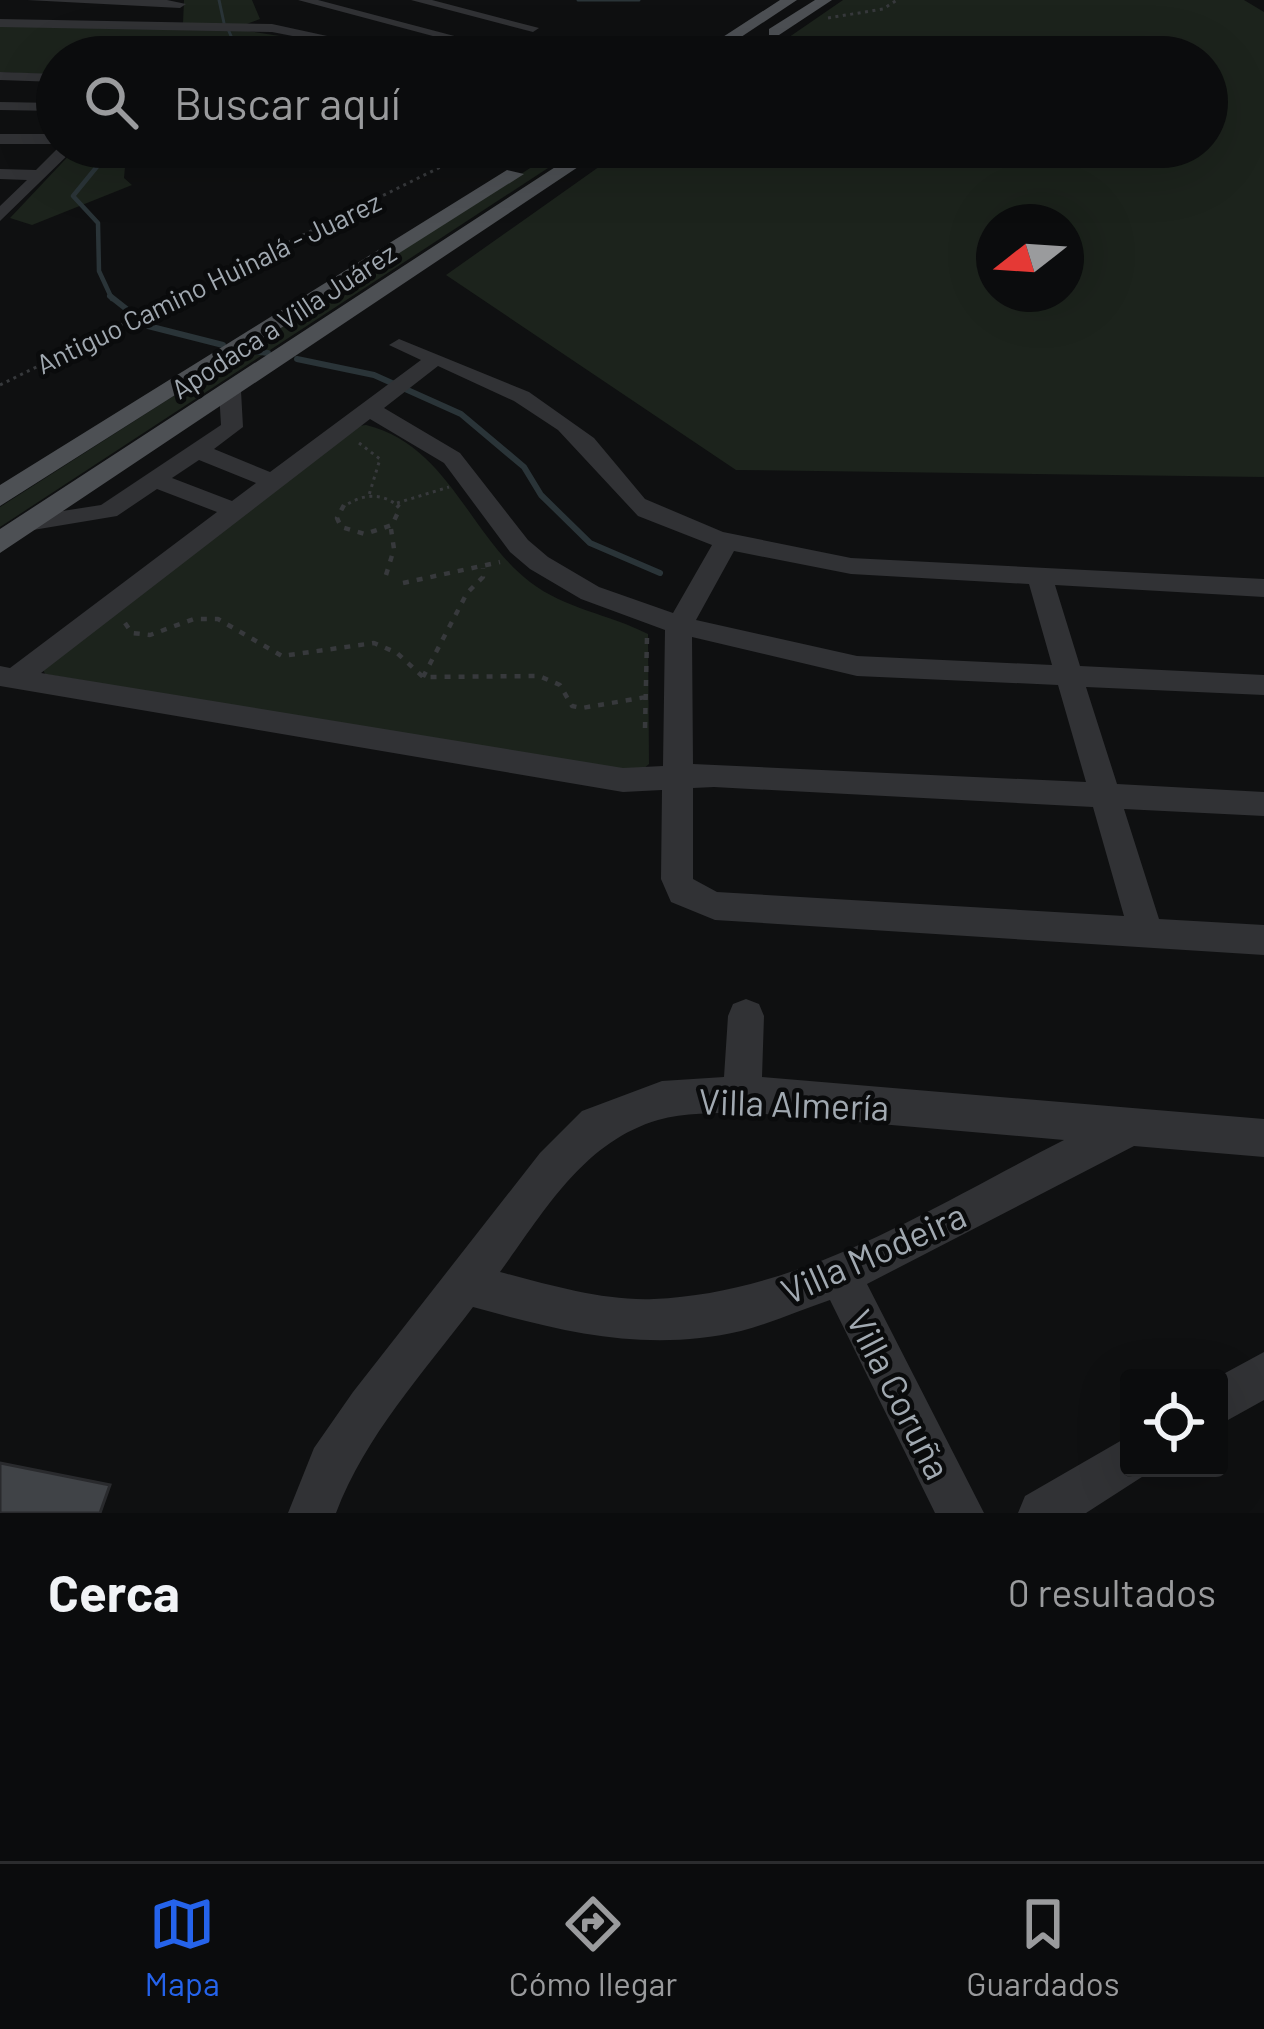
<!DOCTYPE html>
<html lang="es">
<head>
<meta charset="utf-8">
<style>
  :root { --surface:#0b0c0d; --page:#191a1b; --text:#f1f3f6; --muted:#9a9b9d; --line:#2b2c2e; --accent:#2563eb }
  body { margin:0; font-family:Barlow,sans-serif; background:var(--page); color:var(--text) }
  .controls { position:absolute; right:36px; bottom:36px; display:grid; overflow:hidden; border-radius:12px; box-shadow:0 12px 48px #0002 }
  .controls button { width:108px; height:108px; display:grid; place-items:center; padding:0; border:0; border-bottom:3px solid var(--line); background:var(--surface); color:var(--text); font:60px sans-serif }
  .compass { position:absolute; left:976px; top:204px; width:108px; height:108px; border-radius:50%; background:var(--surface); box-shadow:0 12px 48px #0002; rotate:253deg }
  .list { margin:0; padding:0; list-style:none }
  h2 { display:flex; justify-content:space-between; align-items:center; height:156px; margin:0; padding:0 48px; font-size:51px }
  h2 small { font-size:39px; font-weight:400; color:var(--muted) }
  .icon { flex:none; width:66px; height:66px; fill:none; stroke:currentColor; stroke-width:2; stroke-linecap:round; stroke-linejoin:round }
  .map { position:relative; flex:none; width:1264px; height:1513px; overflow:hidden }
  .search { position:absolute; background:var(--surface); box-shadow:0 12px 48px #0002; left:36px; right:36px; top:36px; height:132px; display:flex; align-items:center; gap:30px; box-sizing:border-box; padding:0 42px; border-radius:66px; color:var(--muted); font-size:45px }
  .sheet { height:348px; background:var(--surface) }
  nav { display:flex; justify-content:space-around; align-items:center; box-sizing:border-box; height:168px; border-top:3px solid var(--line); background:var(--surface); font-size:33px; color:var(--muted) }
  nav a { display:grid; justify-items:center; gap:6px }
  nav .on { color:var(--accent) }
  .map>svg:first-child { display:block }
</style>
</head>
<body>
<div class="map">
<svg width="1264" height="1513" viewBox="0 0 1264 1513">
  <rect width="100%" height="100%" fill="#0f1011"/>
  <path fill="#1c231c" fill-rule="evenodd" d="M184 0H252L260 19 244 25 183 23Z
    M843 0H1244L1264 12V477L736 470 446 275 627 147H1207V57H760ZM994 222H1066V294H994Z
    M0 26 242 30 312 41 277 57H57V75L0 72Z
    M77 147H146L125 167 124 178 132 185 32 225 10 218Z
    M563 147H580L0 527V507Z
    M366 425C448 445 469 535 530 582 565 609 609 614 648 634L649 764 637 774 45 674 42 667 358 426Z"/>
  <g fill="none" stroke-linecap="round" stroke-linejoin="round">
    <path stroke="#2a3438" stroke-width="3" d="M219 0 224 23
      M578 0H639
      M220 57 234 43 228 29"/>
    <path stroke="#2a3438" stroke-width="4.5" d="M112 299 99 271 98 223 73 196 113 147"/>
    <path stroke="#2a3438" stroke-width="6" d="M110 296 148 326 223 345
      M252 351 268 353
      M297 359 374 375 461 414 524 467 541 495 590 543 660 573"/>
  </g>
  <path fill="#404347" stroke="#292a2d" stroke-width="3" d="M0 1463 110 1485 100 1513H0Z"/>
  <g fill="none" stroke-linecap="round" stroke-linejoin="round">
    <path stroke="#37393c" stroke-width="3" stroke-dasharray="3 4.5" stroke-linecap="butt" d="M828 18 883 9 897 0
      M0 385 481 147
      M359 443 380 459 369 495
      M397 503 449 487
      M342 508C360 494 383 491 400 508"/>
    <path stroke="#37393c" stroke-width="4.5" stroke-dasharray="6 8" stroke-linecap="butt" d="M344 505 337 518 341 527 365 534 392 525 400 508 397 505
      M386 575 394 549 391 529
      M403 583 500 562
      M125 623 132 633 150 635 194 619H218L282 656 374 643 397 653 423 677 539 676 560 685 572 706 582 708 646 697
      M423 677 467 593 483 577V568
      M645 728 647 637"/>
    <path fill="#313235" fill-rule="evenodd" d="M27 0H167L186 4 180 8Z
      M298 0H318L496 47 489 51Z
      M411 0H432L539 28 533 32Z
      M0 19 272 24 364 44 372 57 328 47 273 57 313 40 272 32 0 27Z
      M683 44 688 51 677 57H660Z
      M0 72 57 74V82L0 80Z
      M0 102 57 103V111L0 110Z
      M0 134H57V144H0Z
      M59 147H76L0 221V206L27 180 0 179V169L36 170Z
      M165 147H186L144 168 130 165Z
      M399 339 529 392 594 438 645 499 723 532 851 558 1264 579V597L1055 585 1080 666 1264 675V695L1086 687 1117 784 1264 792V816L1124 809 1159 919 1264 925V955L715 920 671 902 661 879 662 790 623 792 0 686V666L10 668 217 512 157 489 117 516 33 530 24 527V517L101 505 221 425 219 391 230 385 241 391 243 427 214 449 270 472 421 360 389 345ZM438 366 514 401 558 430 638 516 712 545 673 613 599 587 548 557 528 540 460 453 384 408ZM370 419 444 463 510 552 530 569 581 599 665 630 663 766 623 768 41 673ZM199 460 256 483 232 501 172 478ZM734 551 851 574 1029 584 1052 665 857 656 696 620ZM692 637 857 676 1058 685 1086 782 693 764ZM714 787 1093 807 1124 916 717 892 693 879V788Z
      M746 999 759 1004 764 1016 762 1077 1264 1119V1157L1134 1146 867 1284 984 1513H935L830 1300C801 1310 771 1323 741 1331 647 1353 563 1332 473 1307 424 1372 365 1436 336 1513H288L314 1448 353 1392 540 1153 582 1111 662 1081 724 1077 728 1016 733 1004ZM742 1112 1064 1140C935 1205 802 1293 654 1299 602 1301 550 1285 500 1272 544 1212 583 1142 658 1120 684 1112 715 1114 742 1112Z
      M1264 1352V1400L1219 1425 1216 1378Z
      M1129 1436V1468H1149L1145 1475 1086 1513H1018L1025 1496Z"/>
    <path fill="#4d5054" fill-rule="evenodd" d="M780 0H797L711 57H692Z
      M815 0H832L779 35H769V29Z
      M586 147H608L0 553V529Z
      M507 170 524 174 0 506V485Z"/>
  </g>
  <g text-anchor="middle" dominant-baseline="central" stroke-width="9" stroke-linejoin="round" paint-order="stroke">
    <g font-size="27" fill="#a1a9b1" stroke="#0a0b0c">
      <text transform="translate(208 282) rotate(-26)">Antiguo Camino Huinalá - Juarez</text>
      <text transform="translate(283 320) rotate(-33)">Apodaca a Villa Juárez</text>
    </g>
    <g font-size="36" fill="#a1a9b1" stroke="#0a0b0c">
      <text transform="translate(794 1103) rotate(2)">Villa Almería</text>
      <text transform="translate(873 1252) rotate(-24)">Villa Modeira</text>
      <text transform="translate(900 1394) rotate(63)">Villa Coruña</text>
    </g>
  </g>
</svg>
<div class="controls">
<button><svg class="icon" aria-label="locate" viewBox="0 0 24 24"><circle cx="12" cy="12" r="6"/><path d="M12 2v4M12 18v4M2 12h4M18 12h4"/></svg></button>
</div>
<svg class="compass" viewBox="-18 -18 36 36"><path d="M0-13l5 13h-10z" fill="#e53935"/><path d="M0 13l5-13h-10z" fill="#9a9b9d"/></svg>
<div class="search"><svg class="icon" aria-label="search" viewBox="0 0 24 24"><circle cx="10" cy="10" r="6"/><path d="M15 15l6 6"/></svg>Buscar aquí</div>
</div>
<section class="sheet">
<h2>Cerca<small>0 resultados</small></h2>
<ul class="list">
</ul>
</section>
<nav>
<a class="on"><svg class="icon" aria-label="map" viewBox="0 0 24 24"><path d="M3 6l6-2 6 2 6-2v14l-6 2-6-2-6 2zM9 4v14M15 6v14"/></svg>Mapa</a>
<a><svg class="icon" aria-label="directions" viewBox="0 0 24 24"><path d="M12 3l9 9-9 9-9-9zM9 14v-3h6M13 9l2 2-2 2"/></svg>Cómo llegar</a>
<a><svg class="icon" aria-label="saved" viewBox="0 0 24 24"><path d="M7 4h10v16l-5-4-5 4z"/></svg>Guardados</a>
</nav>
</body>
</html>
